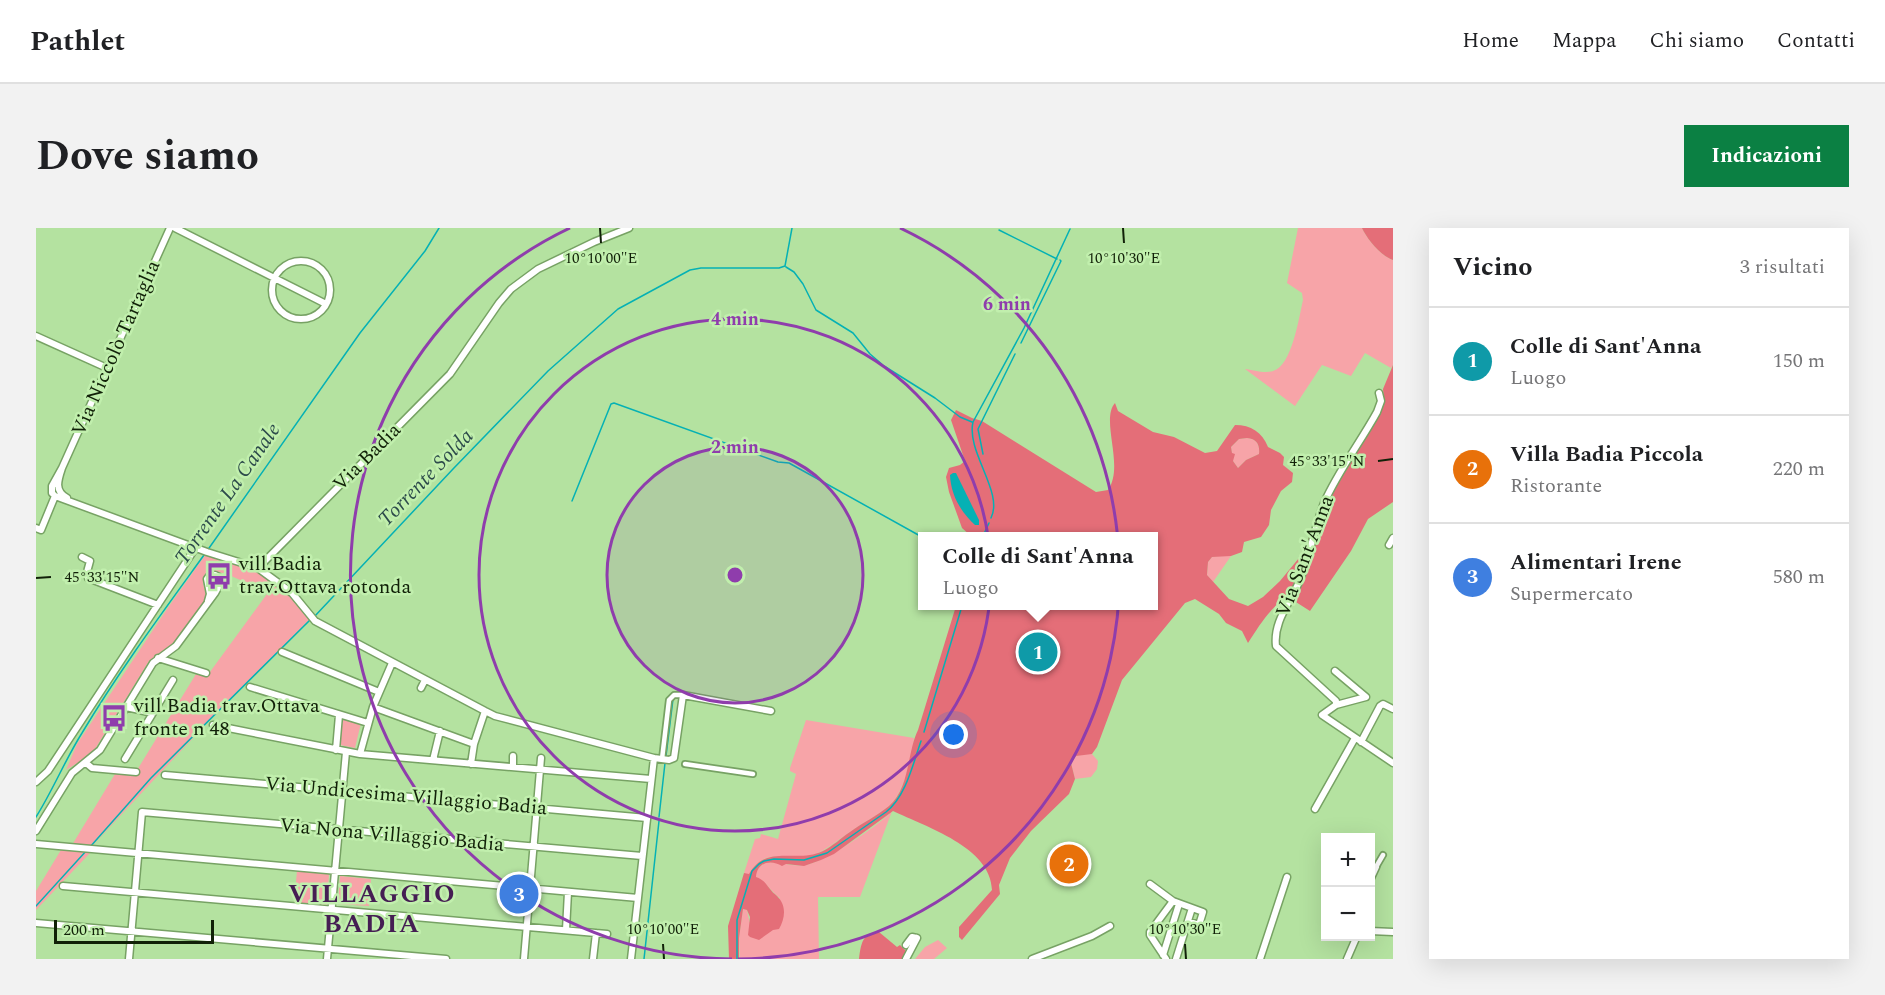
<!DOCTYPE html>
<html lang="it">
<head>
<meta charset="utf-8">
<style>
  :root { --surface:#fff; --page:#f2f2f2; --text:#202124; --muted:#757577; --line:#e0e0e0; --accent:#0b8043 }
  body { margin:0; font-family:Spectral,serif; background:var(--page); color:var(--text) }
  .controls { position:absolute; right:18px; bottom:18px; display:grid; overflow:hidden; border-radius:0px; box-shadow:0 6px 24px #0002 }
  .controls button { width:54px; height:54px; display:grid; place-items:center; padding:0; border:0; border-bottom:2px solid var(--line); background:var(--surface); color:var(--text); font:30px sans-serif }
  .scale { position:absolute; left:18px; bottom:15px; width:160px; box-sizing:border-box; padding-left:6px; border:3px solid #112108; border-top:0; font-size:16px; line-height:21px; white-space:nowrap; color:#112108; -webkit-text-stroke:4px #c1efad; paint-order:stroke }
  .you { position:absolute; left:918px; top:507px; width:21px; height:21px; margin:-15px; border:4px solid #fff; border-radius:50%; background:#1a73e8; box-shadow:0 0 0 9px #1a73e833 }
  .badge { display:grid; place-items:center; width:39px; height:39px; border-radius:50%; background:var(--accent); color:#fff; font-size:20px; font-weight:700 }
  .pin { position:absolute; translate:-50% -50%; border:3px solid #fff; box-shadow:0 2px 6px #0006 }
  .popup { position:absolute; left:882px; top:304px; width:240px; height:78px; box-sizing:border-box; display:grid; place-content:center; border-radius:0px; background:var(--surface); filter:drop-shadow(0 2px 4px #0005); font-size:20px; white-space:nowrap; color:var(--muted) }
  .popup b { font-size:22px; color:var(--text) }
  .popup::after { content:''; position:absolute; left:50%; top:100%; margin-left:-12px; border:12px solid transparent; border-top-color:var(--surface) }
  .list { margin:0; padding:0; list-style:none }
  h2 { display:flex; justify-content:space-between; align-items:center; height:78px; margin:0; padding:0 24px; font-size:26px }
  h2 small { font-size:20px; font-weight:400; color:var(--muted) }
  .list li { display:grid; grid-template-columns:39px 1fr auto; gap:18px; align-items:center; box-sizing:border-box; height:108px; padding:0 24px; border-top:2px solid var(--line) }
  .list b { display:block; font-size:22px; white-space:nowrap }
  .list p { margin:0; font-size:20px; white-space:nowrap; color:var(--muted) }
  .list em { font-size:20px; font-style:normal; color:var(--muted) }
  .map { position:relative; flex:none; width:1357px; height:731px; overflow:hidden; border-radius:0px }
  header { display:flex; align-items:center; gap:36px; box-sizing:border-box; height:84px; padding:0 30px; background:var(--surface); border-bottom:2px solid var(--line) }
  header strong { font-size:28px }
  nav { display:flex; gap:33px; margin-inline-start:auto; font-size:21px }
  .intro { display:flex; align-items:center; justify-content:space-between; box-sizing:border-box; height:144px; padding:0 36px }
  h1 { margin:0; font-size:42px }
  .button { padding:15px 27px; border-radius:0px; background:var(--accent); color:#fff; font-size:21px; font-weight:700 }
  main { display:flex; gap:36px; padding:0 36px }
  aside { flex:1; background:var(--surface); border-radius:0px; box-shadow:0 6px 24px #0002 }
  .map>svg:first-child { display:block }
</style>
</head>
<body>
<header>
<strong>Pathlet</strong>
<nav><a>Home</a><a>Mappa</a><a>Chi siamo</a><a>Contatti</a></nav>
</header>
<div class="intro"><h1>Dove siamo</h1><a class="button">Indicazioni</a></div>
<main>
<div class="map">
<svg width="1357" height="731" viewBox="0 0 1357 731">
  <rect width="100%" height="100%" fill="#b4e2a0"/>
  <path fill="#f7a4a8" d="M1262 0H1326C1331 11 1345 28 1357 32V137L1355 140 1329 125 1315 148 1286 137 1259 178 1209 141C1217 142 1229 146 1237 143 1256 138 1263 89 1267 72L1266 65 1251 55Z
    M1211 210C1221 211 1224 217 1223 226L1210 232 1202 240 1197 233 1195 219 1203 211Z
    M170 326C187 332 206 337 223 345 244 354 259 374 274 391L171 495 56 618 36 617 79 546 98 547 160 446 171 448 231 366 209 358 210 354C198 350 184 340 171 345L167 355 171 371 139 415 113 433 56 526 30 542 41 516 131 381Z
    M1188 327 1195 328 1177 354 1171 347 1172 334 1176 329Z
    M306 489 325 495 319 520 304 517Z
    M770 492 878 510C877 529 867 566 853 578 841 588 826 595 814 604 800 613 790 623 774 628 749 635 730 616 713 647L708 645 719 611 724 610 725 606 742 611 760 546 754 543V540Z
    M1048 526H1056L1062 533 1061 541 1055 549 1039 551 1035 535 1040 528Z
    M856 583 824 669H782L783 731H704L703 710 707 681 711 682 714 696 744 670C734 663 731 654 719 649 720 642 725 636 732 634 744 634 757 639 769 637 787 635 844 597 856 583Z
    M25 622 54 625 0 682V663Z
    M261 643 293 646 291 677 258 675Z
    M304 648 335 651 333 678 302 676Z
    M902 712 911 720 898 731H879L889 719Z"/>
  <path fill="#e46e78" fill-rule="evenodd" d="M1326 0H1357V32C1345 28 1331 11 1326 0Z
    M1357 137V274L1332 291 1315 323 1274 383 1252 369C1234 379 1223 398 1212 415L1206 403 1190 395 1183 386 1159 371 1149 375 1086 452 1061 519 1056 526 1040 528 1035 535 1039 551 1033 566 995 603 974 630 963 657 964 666 926 712 923 709V699L956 662C955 619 890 599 857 583L798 626 785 632 768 638 750 636 746 638C735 631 721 634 720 649 728 652 729 655 734 661 737 665 738 665 741 668 751 678 749 690 743 701L737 702 723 712 714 709 712 707 714 689 711 682 707 681 703 710V731H693L692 698 708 645 713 646C731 615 760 636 787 623 797 618 805 610 814 604 826 595 841 588 853 578 874 560 871 524 882 502L920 378H1118V308H935L926 300 913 264 910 249 913 240 924 237 929 233 915 192 920 182 936 190 946 193 1060 264 1072 262C1089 238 1064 192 1079 175L1082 183 1117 204 1138 209 1169 225 1181 223 1199 197C1215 197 1226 204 1232 219L1244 225 1248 229 1247 237 1257 245 1256 254 1245 263 1235 282 1233 297 1225 309 1208 314 1206 324 1195 328 1176 329 1172 334 1171 347 1193 371 1212 378 1227 369 1244 353 1263 330 1307 240 1338 194 1346 179 1348 172 1347 161ZM1211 210C1221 211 1224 217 1223 226L1210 232 1202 240 1197 233 1199 226 1196 225 1195 219 1203 211Z
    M843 704 861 719 864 717 872 725 869 731H823C825 716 826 705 843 704Z"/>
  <path fill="#05b1b4" d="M917 245H920L943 292V297H939C924 283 915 267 914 247Z"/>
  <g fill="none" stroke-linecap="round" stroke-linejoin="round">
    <path stroke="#05b1b4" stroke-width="1.5" d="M963 2 1021 31
      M750 39 758 44 767 56 780 82 817 105 834 126 848 138 899 170 924 189 936 194
      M985 115 1025 33 1024 32
      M947 226 942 201 979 126
      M536 273 575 176 578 175 742 234 753 235 886 309
      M955 290C968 264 930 224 937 194L988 100 1034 1
      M947 308 953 295
      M171 323 324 105 389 23 403 0
      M278 389 417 241 512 143 582 81 654 42 665 40H743L749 38 756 0
      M888 504 926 378
      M630 528 637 471
      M0 589C17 562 29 532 46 505 83 443 126 385 168 327
      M623 589 629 535
      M54 619 115 550 274 392
      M0 678 51 622
      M608 731 623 593
      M701 731V692L716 643 723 636 728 633 738 631 768 632 791 625 850 584C870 568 877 536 885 513"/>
    <defs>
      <path id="pedestrian" d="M626 531 633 472 638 467H647
        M649 536 717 546
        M1340 639 1347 627"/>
      <path id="minor" d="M139 0 290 76
        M236 62a29 29 0 1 1 58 0a29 29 0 1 1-58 0Z
        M0 108 71 140
        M1343 165 1345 173 1341 184C1324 215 1302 243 1288 275 1278 301 1274 328 1263 354 1254 375 1237 394 1240 418L1300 473V477L1286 487 1357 535
        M26 240 16 258V265L19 268 171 324 222 340 256 365 279 393 449 483 459 488 618 530 595 731
        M31 270C18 263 22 252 26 240L134 0
        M0 300 5 302 19 268
        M1353 317 1357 310
        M46 329 54 333 51 344 52 350 122 377
        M222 340 414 146 463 75 475 61 502 41 558 14 593 0
        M246 424 343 464
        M122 430 170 445
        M1299 443 1330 469 1300 477
        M214 459 332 495
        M385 460 389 452
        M90 479 117 485
        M337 479 438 516
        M177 497 324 526 615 551
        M1325 514 1344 478 1347 476 1357 481
        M300 522 303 487
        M324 526 337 479 356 435
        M477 528V539
        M618 530 633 532 638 530 647 467 735 483
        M89 531 137 452
        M397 532 404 503
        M50 535 56 540 100 544
        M435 536 438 516 449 483
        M129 547 611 590
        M0 554 12 543 160 319
        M1279 581 1319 510
        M0 603 36 545 64 522 117 435 140 418 179 365 185 354 183 349 179 347H174L171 351 174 366 172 373
        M0 616 602 670
        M1334 652 1340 639
        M1114 656 1137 673 1114 704V707L1130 731
        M27 658 571 706
        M1334 670V675
        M1137 673 1167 684 1163 697 1152 693
        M0 695 410 731
        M530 702 532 664
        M1334 703 1357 704
        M870 717 876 709 881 710
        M1127 727 1143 676
        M93 731 106 584 606 628
        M291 731 310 524
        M488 731 505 530
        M557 731 560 705
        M870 731 881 710
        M996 731 1056 708 1074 698
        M1140 731 1156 680
        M1224 731 1251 649
        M1311 731 1321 708"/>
    </defs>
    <use href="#pedestrian" stroke="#77a264" stroke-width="8"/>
    <use href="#minor" stroke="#77a264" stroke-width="9"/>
    <use href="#pedestrian" stroke="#fff" stroke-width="4.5"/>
    <use href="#minor" stroke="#fff" stroke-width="6"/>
  </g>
  <path fill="none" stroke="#112108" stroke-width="2" d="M564 0 565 15M1087 0 1088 15M1342 233 1357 231M0 350 15 349M627 716 628 731M1149 716 1150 731"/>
  <circle cx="699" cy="347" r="128" fill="#8f3dac" fill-opacity=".12"/>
  <g fill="none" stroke="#8f3dac" stroke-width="3">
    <circle cx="699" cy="347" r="128"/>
    <circle cx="699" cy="347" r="256"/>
    <path d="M696 731A384 384 0 0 1 534 0M864 0A384 384 0 0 1 702 731"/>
  </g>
  <defs>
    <symbol id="bus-bare" viewBox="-9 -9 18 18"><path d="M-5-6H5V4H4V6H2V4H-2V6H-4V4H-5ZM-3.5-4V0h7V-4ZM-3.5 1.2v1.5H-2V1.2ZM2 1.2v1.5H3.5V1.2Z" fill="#8f3dac" stroke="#c1efad" stroke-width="2.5" paint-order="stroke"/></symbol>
  </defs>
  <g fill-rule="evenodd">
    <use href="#bus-bare" x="164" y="329" width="38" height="38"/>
    <use href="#bus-bare" x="59" y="471" width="38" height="38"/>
  </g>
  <g text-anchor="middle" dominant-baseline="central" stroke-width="5" stroke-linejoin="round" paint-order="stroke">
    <g font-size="20" fill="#112108" stroke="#c1efad">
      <text transform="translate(80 120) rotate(-66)">Via Niccolò Tartaglia</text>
      <text transform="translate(331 229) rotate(-45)">Via Badia</text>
      <text transform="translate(1269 328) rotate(-69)">Via Sant'Anna</text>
      <text transform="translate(370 568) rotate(5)">Via Undicesima Villaggio Badia</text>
      <text transform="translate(356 607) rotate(5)">Via Nona Villaggio Badia</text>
    </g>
    <g font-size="20" fill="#112108" stroke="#c1efad" text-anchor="start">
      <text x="203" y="336">vill.Badia<tspan x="203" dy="23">trav.Ottava rotonda</tspan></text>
      <text x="98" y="478">vill.Badia trav.Ottava<tspan x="98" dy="23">fronte n 48</tspan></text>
    </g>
    <g font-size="21" font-style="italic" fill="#2d4b4b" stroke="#c1efad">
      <text transform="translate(390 250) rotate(-46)">Torrente Solda</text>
      <text transform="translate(192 266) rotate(-55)">Torrente La Canale</text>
    </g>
    <g font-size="26" font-weight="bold" letter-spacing="1.5" fill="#451e53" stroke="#c1efad">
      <text x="336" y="666">VILLAGGIO<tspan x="336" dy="30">BADIA</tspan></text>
    </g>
  </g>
  <g font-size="15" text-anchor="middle" fill="#112108" stroke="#c1efad" stroke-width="5" stroke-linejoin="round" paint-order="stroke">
    <text x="565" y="35">10°10'00"E</text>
    <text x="1088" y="35">10°10'30"E</text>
    <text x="1291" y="238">45°33'15"N</text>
    <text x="66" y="354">45°33'15"N</text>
    <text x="627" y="706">10°10'00"E</text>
    <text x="1149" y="706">10°10'30"E</text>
  </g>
  <circle cx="699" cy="347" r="9" fill="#8f3dac" stroke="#c1efad" stroke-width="3"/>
  <g font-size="18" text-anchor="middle" font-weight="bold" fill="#8f3dac" stroke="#c1efad" stroke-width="5" stroke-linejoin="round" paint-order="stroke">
    <text x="971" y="82">6 min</text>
    <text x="699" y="97">4 min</text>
    <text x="699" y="225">2 min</text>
  </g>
</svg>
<div class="controls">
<button>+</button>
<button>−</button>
</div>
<div class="scale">200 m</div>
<div class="you"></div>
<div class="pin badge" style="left:1002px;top:424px;background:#0f9aa8">1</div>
<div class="popup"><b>Colle di Sant'Anna</b>Luogo</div>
<div class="pin badge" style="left:1033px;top:636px;background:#e8710a">2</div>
<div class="pin badge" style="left:483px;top:666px;background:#3f7fe0">3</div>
</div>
<aside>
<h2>Vicino<small>3 risultati</small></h2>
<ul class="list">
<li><span class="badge" style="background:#0f9aa8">1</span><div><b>Colle di Sant'Anna</b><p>Luogo</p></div><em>150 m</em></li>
<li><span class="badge" style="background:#e8710a">2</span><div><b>Villa Badia Piccola</b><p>Ristorante</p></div><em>220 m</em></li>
<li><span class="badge" style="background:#3f7fe0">3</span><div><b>Alimentari Irene</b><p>Supermercato</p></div><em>580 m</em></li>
</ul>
</aside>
</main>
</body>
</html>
